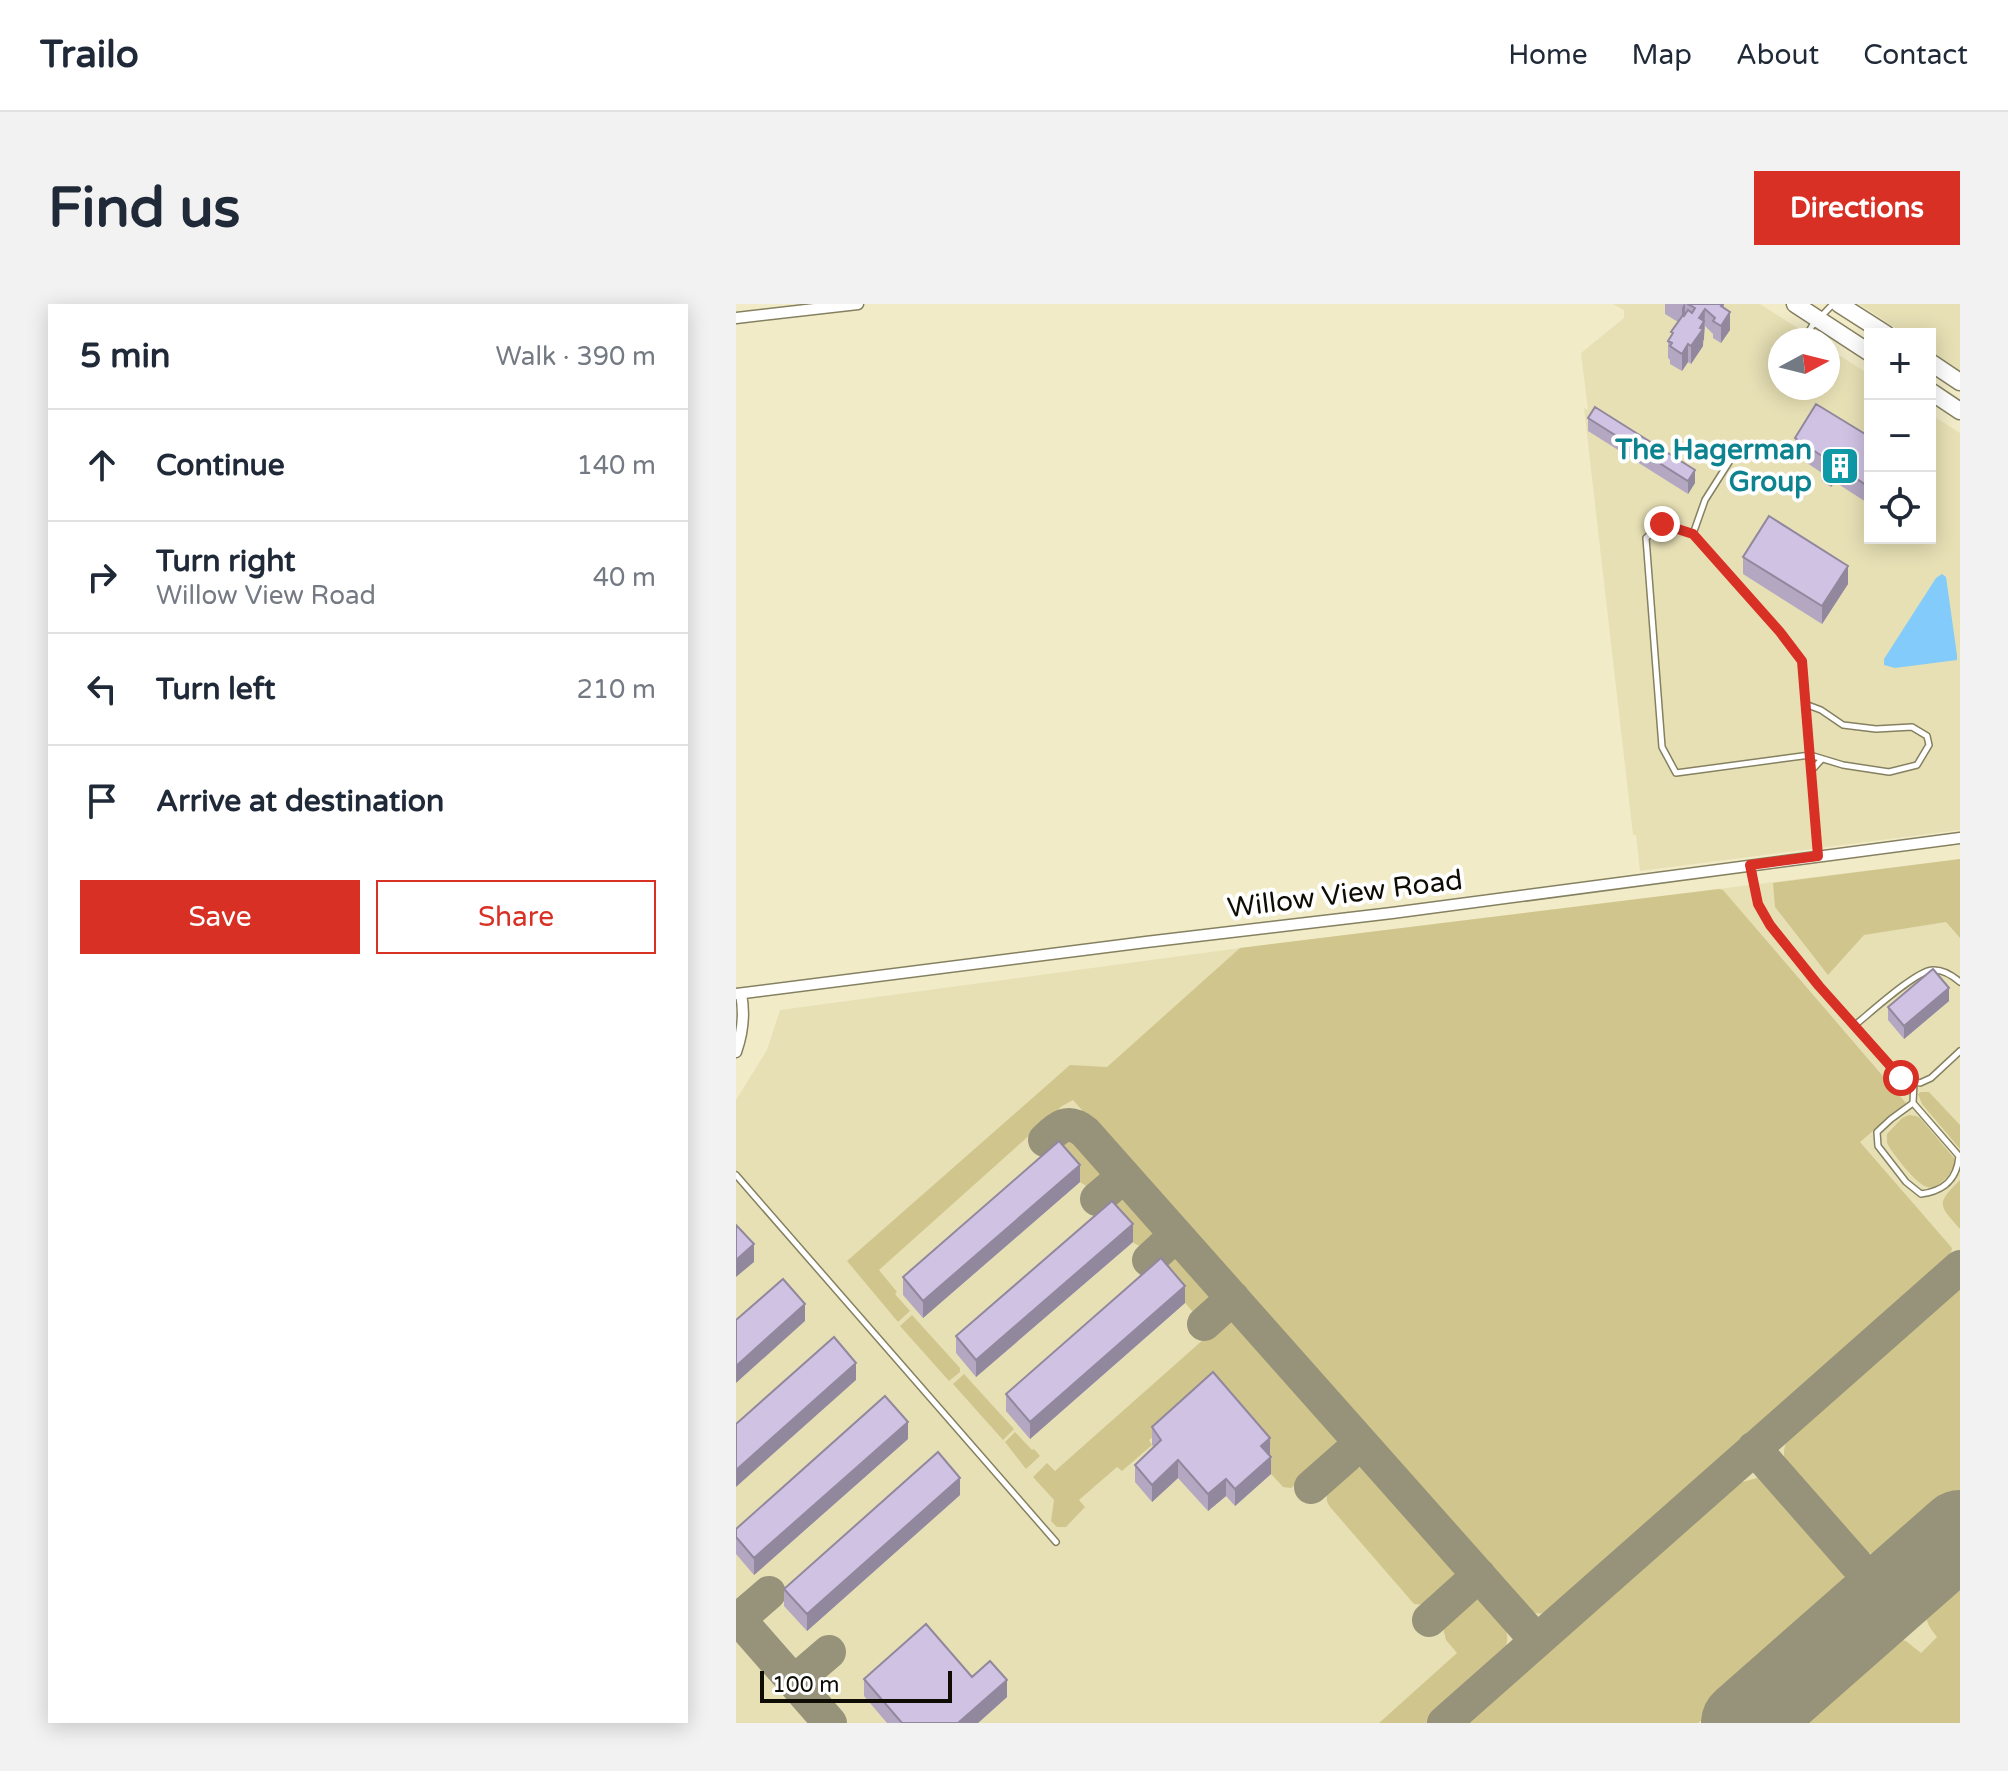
<!DOCTYPE html>
<html lang="en">
<head>
<meta charset="utf-8">
<style>
  :root { --surface:#fff; --page:#f2f2f3; --text:#1f2937; --muted:#747a83; --line:#e0e1e3; --accent:#d93025 }
  body { margin:0; font-family:"Varela Round",sans-serif; background:var(--page); color:var(--text) }
  .controls { position:absolute; right:24px; top:24px; display:grid; overflow:hidden; border-radius:0px; box-shadow:0 4px 20px #0003 }
  .controls button { width:72px; height:72px; display:grid; place-items:center; padding:0; border:0; border-bottom:2px solid var(--line); background:var(--surface); color:var(--text); font:40px sans-serif }
  .compass { position:absolute; left:1032px; top:24px; width:72px; height:72px; border-radius:50%; background:var(--surface); box-shadow:0 4px 20px #0003; rotate:83deg }
  .scale { position:absolute; left:24px; bottom:20px; width:192px; box-sizing:border-box; padding-left:8px; border:4px solid #0f0d03; border-top:0; font-size:22px; line-height:28px; white-space:nowrap; color:#0f0d03; -webkit-text-stroke:6px #fff; paint-order:stroke }
  .stop { position:absolute; width:24px; height:24px; margin:-18px; border:6px solid #d93025; border-radius:50%; background:#fff }
  .stop.end { background:#d93025; border-color:#fff; box-shadow:0 2px 8px #0008 }
  .list { margin:0; padding:0; list-style:none }
  h2 { display:flex; justify-content:space-between; align-items:center; height:104px; margin:0; padding:0 32px; font-size:34px }
  h2 small { font-size:26px; font-weight:400; color:var(--muted) }
  .list li { display:grid; grid-template-columns:52px 1fr auto; gap:24px; align-items:center; box-sizing:border-box; height:112px; padding:0 32px; border-top:2px solid var(--line) }
  .list b { display:block; font-size:30px; white-space:nowrap }
  .list p { margin:0; font-size:26px; white-space:nowrap; color:var(--muted) }
  .list em { font-size:26px; font-style:normal; color:var(--muted) }
  .actions { display:flex; gap:16px; padding:24px 32px }
  .actions a { flex:1; padding:18px 0; border:2px solid var(--accent); border-radius:0px; text-align:center; font-size:28px; color:var(--accent) }
  .actions .main { background:var(--accent); color:#fff }
  .icon { flex:none; width:44px; height:44px; fill:none; stroke:currentColor; stroke-width:2; stroke-linecap:round; stroke-linejoin:round }
  .map { position:relative; flex:none; width:1224px; height:1419px; overflow:hidden; border-radius:0px }
  header { display:flex; align-items:center; gap:48px; box-sizing:border-box; height:112px; padding:0 40px; background:var(--surface); border-bottom:2px solid var(--line) }
  header strong { font-size:38px }
  nav { display:flex; gap:44px; margin-inline-start:auto; font-size:28px }
  .intro { display:flex; align-items:center; justify-content:space-between; box-sizing:border-box; height:192px; padding:0 48px }
  h1 { margin:0; font-size:56px }
  .button { padding:20px 36px; border-radius:0px; background:var(--accent); color:#fff; font-size:28px; font-weight:700 }
  main { display:flex; gap:48px; padding:0 48px }
  aside { flex:1; background:var(--surface); border-radius:0px; box-shadow:0 4px 20px #0003 }
  .map>svg:first-child { display:block }
</style>
</head>
<body>
<header>
<strong>Trailo</strong>
<nav><a>Home</a><a>Map</a><a>About</a><a>Contact</a></nav>
</header>
<div class="intro"><h1>Find us</h1><a class="button">Directions</a></div>
<main>
<aside>
<h2>5 min<small>Walk · 390 m</small></h2>
<ul class="list">
<li><svg class="icon" aria-label="ahead" viewBox="0 0 24 24"><path d="M12 20V5M6 11l6-6 6 6"/></svg><div><b>Continue</b></div><em>140 m</em></li>
<li><svg class="icon" aria-label="right" viewBox="0 0 24 24"><path d="M7 20v-9h11M14 6l5 5-5 5"/></svg><div><b>Turn right</b><p>Willow View Road</p></div><em>40 m</em></li>
<li><svg class="icon" aria-label="left" viewBox="0 0 24 24"><path d="M17 20v-9H6M10 6l-5 5 5 5"/></svg><div><b>Turn left</b></div><em>210 m</em></li>
<li><svg class="icon" aria-label="arrive" viewBox="0 0 24 24"><path d="M6 21V4h12l-3 4 3 4H6"/></svg><div><b>Arrive at destination</b></div></li>
</ul>
<div class="actions"><a class="main">Save</a><a>Share</a></div>
</aside>
<div class="map">
<svg width="1224" height="1419" viewBox="0 0 1224 1419">
  <rect width="100%" height="100%" fill="#f1ebc8"/>
  <path fill="#e7e0b5" d="M877 0H1024L1080 36H1044V84H1092V44L1134 71V234H1194V110L1224 129V526L904 567 900 531H897L848 104 852 106 845 49 888 14V6Z
    M1123 0H1224V66L1194 46V30H1169Z
    M1224 555V1419H0V796L31 746 44 706 504 644Z"/>
  <path fill="#d0c68d" d="M1224 555V634L1210 618 1128 631 1092 671 1039 603 1037 579Z
    M983 585 987 586 1170 799 1124 838 1216 944 1213 959 818 1306C807 1311 796 1311 787 1303L337 796 326 802 143 966 161 988 159 990 174 1007 162 1018 111 957 334 761 371 763 504 644Z
    M1185 788H1193L1224 821V845L1186 800 1182 790Z
    M1173 811 1180 812 1184 814 1218 854C1220 865 1216 869 1208 876 1203 881 1198 885 1191 883 1180 880 1156 849 1151 839V830L1166 814Z
    M335 834 340 836 366 865 367 875 355 884C341 879 321 859 320 843L329 835Z
    M1224 876V925C1202 900 1200 900 1224 876Z
    M383 893H390L418 924V934L409 943C393 942 377 917 372 902Z
    M439 951 445 954 475 990 476 996C470 1002 464 1007 456 1007L425 971V961L433 954Z
    M1224 979V1189L1158 1247 1139 1251 1122 1245 1050 1162C1046 1147 1048 1140 1056 1127Z
    M176 1011 224 1064V1068L213 1077 164 1022Z
    M496 1016 502 1019 600 1130 602 1141 599 1147 559 1181 555 1184 547 1183 525 1159 425 1126 413 1136 416 1141 386 1167 381 1163 343 1196 349 1203 330 1223H321L315 1217 318 1196 297 1173 311 1159 319 1167 486 1019Z
    M228 1070 278 1125 267 1136 217 1080Z
    M279 1128 296 1146 298 1145 304 1152 290 1165 269 1138Z
    M626 1163 631 1165 718 1263C723 1279 705 1292 693 1301L678 1300 594 1203C591 1198 590 1196 591 1191 593 1179 615 1165 626 1163Z
    M1021 1174 1034 1179 1106 1263 1109 1277 1103 1296 962 1419H727L999 1180Z
    M1224 1267V1419H1051L1143 1338 1163 1335 1170 1337 1185 1349 1201 1333C1174 1302 1201 1287 1224 1267Z
    M740 1295C749 1298 753 1303 760 1311 772 1324 775 1335 766 1352L690 1419H643L721 1349 710 1336 707 1324 731 1298Z"/>
  <path fill="#83cbfa" d="M1206 270 1210 273 1221 351V356L1159 364 1148 361V355L1200 274Z"/>
  <g fill="none" stroke-linecap="round" stroke-linejoin="round">
    <path stroke="#97927a" stroke-width="34" d="M309 836C322 823 332 814 349 828L801 1337
      M361 895 388 872
      M413 956 440 931
      M468 1020 497 994
      M1018 1144 1150 1294
      M575 1183 625 1139
      M0 1312 94 1419
      M3 1315 33 1289
      M693 1316 743 1271
      M58 1378 93 1348
      M708 1419 1224 963"/>
    <path stroke="#97927a" stroke-width="86" d="M1008 1419 1224 1229"/>
    <defs>
      <path id="service" d="M1068 36 1076 22 1097 0
        M957 230 969 196 1002 144
        M1069 400 1085 406 1107 421 1140 425 1176 423 1191 432 1193 441 1181 461 1153 468 1107 461 1074 451 940 469 926 443 910 234 926 220 957 230 1044 328 1066 357 1082 551
        M1075 467 1086 455
        M1015 562 1022 600 1034 621 1083 682 1165 774 1184 779 1195 774 1224 747
        M1119 721C1134 709 1180 667 1196 666 1207 665 1216 671 1224 678
        M1177 799 1155 815 1141 828 1142 842 1170 878 1185 890C1208 887 1221 876 1223 852L1177 799 1178 778
        M0 871 320 1238"/>
      <path id="minor" d="M0 14 122 0
        M0 690 410 638 656 609 1224 534
        M0 748C7 728 9 710 5 690"/>
      <path id="primary" d="M1059 0 1134 49
        M1103 0 1150 30
        M1194 58 1224 78
        M1194 87 1224 107"/>
    </defs>
    <use href="#service" stroke="#858060" stroke-width="8"/>
    <use href="#minor" stroke="#858060" stroke-width="13"/>
    <use href="#primary" stroke="#858060" stroke-width="19"/>
    <use href="#service" stroke="#fff" stroke-width="5"/>
    <use href="#minor" stroke="#fff" stroke-width="10"/>
    <use href="#primary" stroke="#fff" stroke-width="16"/>
  </g>
  <path fill="#b3a7c2" d="M929 0H988V4L994 26 985 39 977 34V30L969 22 967 42 955 60 952 58 946 67 934 60V56L932 54V37L942 18 929 10Z
    M852 114 959 179 952 190 852 127Z
    M1134 133 1130 198 1099 178 1095 183 1086 177V169L1059 151V134Z
    M1007 253 1112 280 1086 320 1007 270Z
    M1213 697 1168 735 1152 716V703Z
    M344 878 187 1014 167 991V973Z
    M397 938 240 1073 220 1049V1032Z
    M449 999 294 1135 270 1107V1090Z
    M416 1123 534 1151 535 1170 499 1202 490 1192 472 1207 442 1174 416 1198 399 1178V1161L418 1143 416 1141Z
    M172 1135 18 1271 0 1250V1225Z
    M224 1191 71 1327 48 1302V1285Z
    M236 1373 271 1393 242 1419H151L128 1392V1375Z"/>
  <path fill="#92889e" d="M948 0H949V15L946 21V4Z
    M969 5 968 35 967 37V42L955 60V42L963 14Z
    M994 8V26L985 39V22Z
    M952 40V58L946 67V50Z
    M1099 160V178L1095 183V166Z
    M959 166V179L952 190V177Z
    M1134 175V192L1130 198V181Z
    M1112 262V280L1086 320V302Z
    M1213 684V697L1168 735V722Z
    M344 861V878L187 1014V997Z
    M397 920V938L240 1073V1056Z
    M18 940V958L0 973V956Z
    M449 982V999L294 1135V1118Z
    M69 1000V1017L0 1079V1062Z
    M120 1059V1076L0 1183V1166Z
    M172 1118V1135L18 1271V1254Z
    M534 1134V1151L525 1142Z
    M535 1153V1170L499 1202V1185Z
    M442 1156V1174L416 1198V1181Z
    M224 1174V1191L71 1327V1310Z
    M490 1175V1192L472 1207V1190Z
    M271 1376V1393L242 1419H222Z"/>
  <path fill="#d0c2e2" stroke="#92889e" stroke-width="2" d="M952 0H987L985 2 994 8 985 22 977 17 979 14 969 5 963 14 968 17 964 24 967 25 955 42 952 40 946 50 934 42 936 39 932 37 937 29 935 28 947 11 948 12 952 6 956 9 959 4Z
    M1080 100 1134 133V175L1130 181 1099 160 1095 166 1086 160 1089 154 1059 134Z
    M859 103 959 166 952 177 852 114Z
    M1033 212 1112 262 1086 302 1007 253Z
    M1197 665 1213 684 1168 722 1152 703Z
    M323 837 344 861 187 997 167 973Z
    M376 897 397 920 240 1056 220 1032Z
    M0 921 18 940 0 956Z
    M425 954 449 982 294 1118 270 1090Z
    M47 975 69 1000 0 1062V1016Z
    M98 1033 120 1059 0 1166V1120Z
    M477 1068 534 1134 525 1142 535 1153 499 1185 490 1175 472 1190 442 1156 416 1181 399 1161 425 1136 416 1123Z
    M149 1092 172 1118 18 1254 0 1233V1225Z
    M202 1148 224 1174 71 1310 48 1285Z
    M190 1320 236 1373 254 1357 271 1376 222 1419H166L128 1375Z"/>
  <g fill="none" stroke-linecap="round" stroke-linejoin="round">
    <path stroke="#d93025" stroke-width="10" d="M926 220 957 230 1044 328 1066 357 1082 552 1014 561 1022 600 1034 621 1083 682 1165 774"/>
  </g>
  <defs>
    <symbol id="building-square" viewBox="-11 -11 22 22"><rect x="-9" y="-9" width="18" height="18" rx="4" fill="#0f9aa8" stroke="#fff"/><path d="M-4-6H4V6H1V3H-1V6H-4ZM-2.5-4.3h1.7v1.8h-1.7ZM.8-4.3h1.7v1.8H.8ZM-2.5-1h1.7V.8h-1.7ZM.8-1h1.7V.8H.8Z" fill="#fff"/></symbol>
  </defs>
  <g fill-rule="evenodd">
    <use href="#building-square" x="1082" y="140" width="44" height="44"/>
  </g>
  <g text-anchor="middle" dominant-baseline="central" stroke-width="8" stroke-linejoin="round" paint-order="stroke">
    <g font-size="28" font-weight="bold" fill="#0d838f" stroke="#fff" text-anchor="end">
      <text x="1076" y="146">The Hagerman<tspan x="1076" dy="32">Group</tspan></text>
    </g>
    <g font-size="28" fill="#0f0d03" stroke="#fff">
      <text transform="translate(609 590) rotate(-7)">Willow View Road</text>
    </g>
  </g>
</svg>
<div class="controls">
<button>+</button>
<button>−</button>
<button><svg class="icon" aria-label="locate" viewBox="0 0 24 24"><circle cx="12" cy="12" r="6"/><path d="M12 2v4M12 18v4M2 12h4M18 12h4"/></svg></button>
</div>
<svg class="compass" viewBox="-18 -18 36 36"><path d="M0-13l5 13h-10z" fill="#e53935"/><path d="M0 13l5-13h-10z" fill="#747a83"/></svg>
<div class="scale">100 m</div>
<div class="stop" style="left:1165px;top:774px"></div>
<div class="stop end" style="left:926px;top:220px"></div>
</div>
</main>
</body>
</html>
